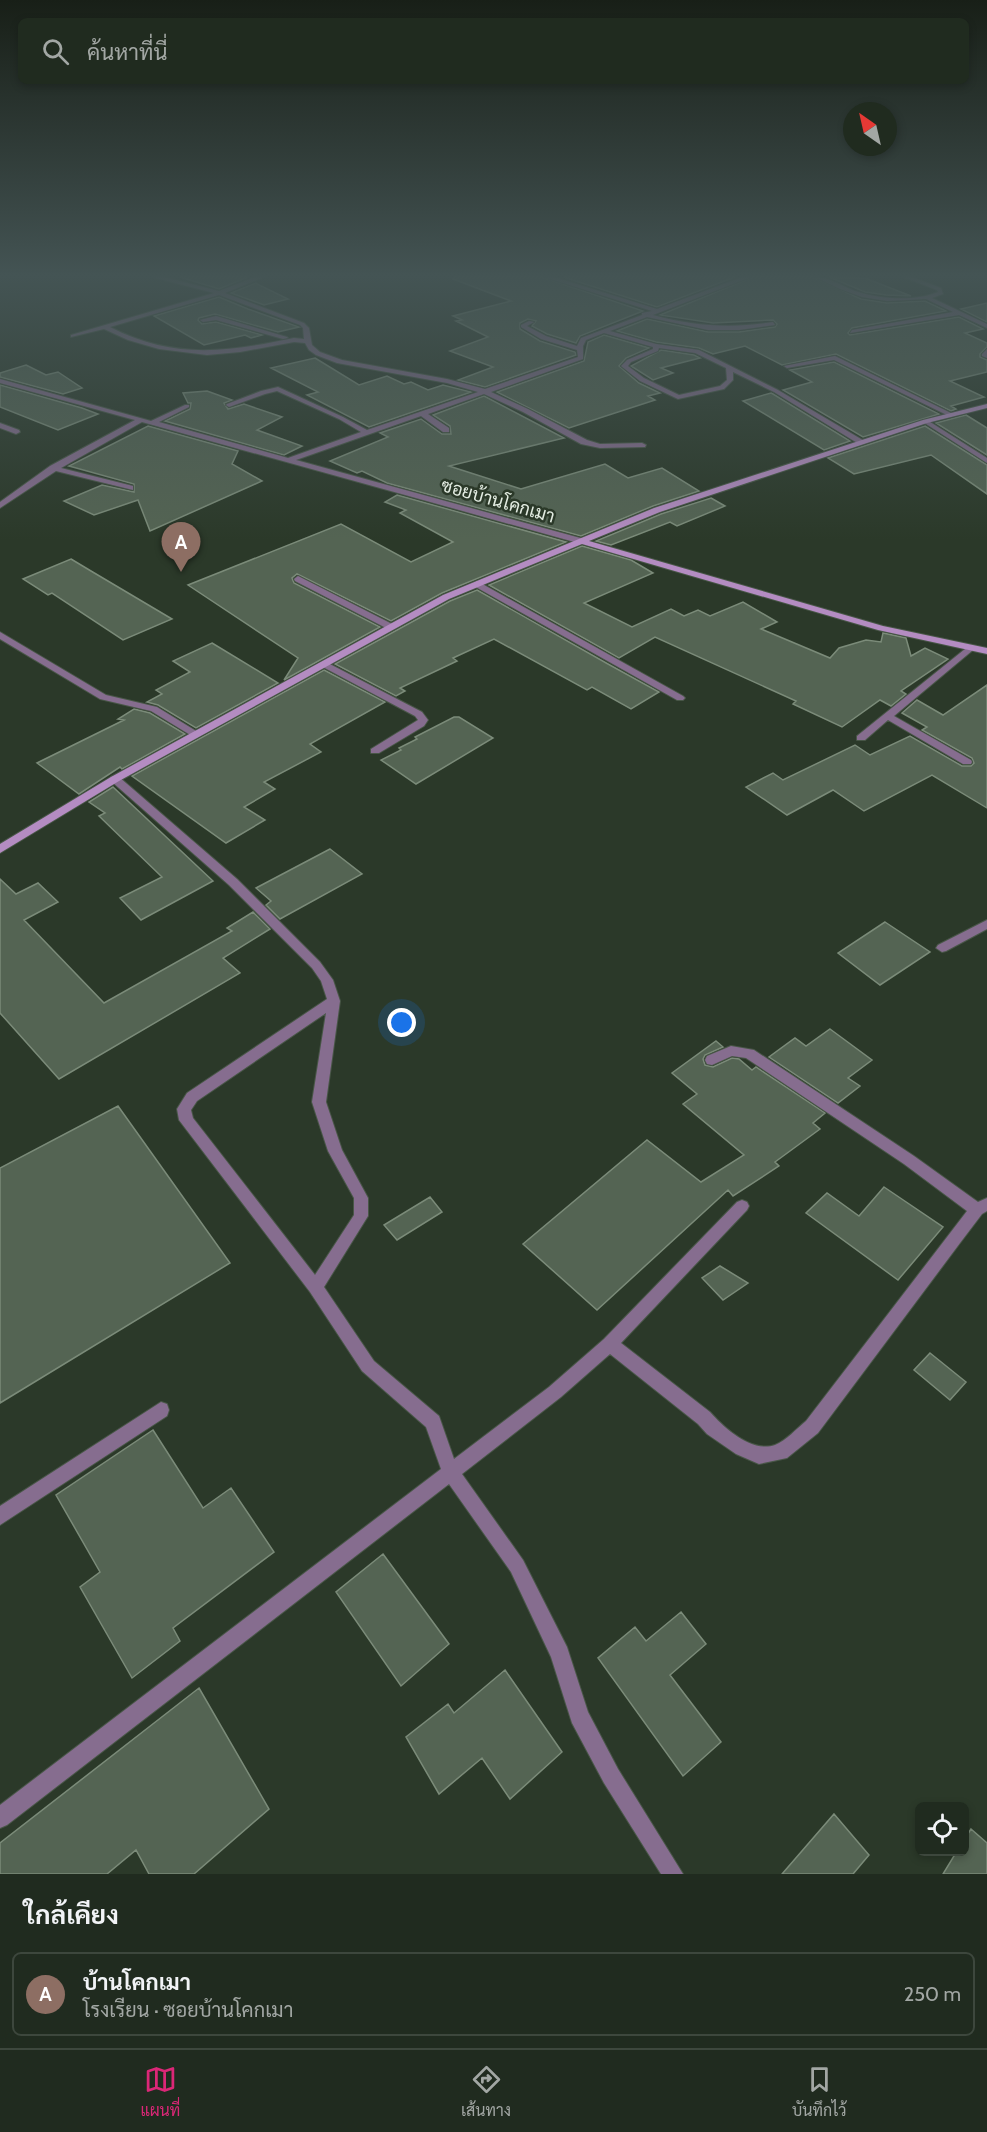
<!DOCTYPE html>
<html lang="th">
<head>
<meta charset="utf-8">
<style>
  :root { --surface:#202b1f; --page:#283328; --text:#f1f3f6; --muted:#a2a7a4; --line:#3d473d; --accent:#db2777 }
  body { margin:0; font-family:Cabin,Sarabun,sans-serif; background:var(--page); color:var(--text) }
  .controls { position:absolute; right:18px; bottom:18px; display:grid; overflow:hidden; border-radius:9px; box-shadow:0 3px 9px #0003 }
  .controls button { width:54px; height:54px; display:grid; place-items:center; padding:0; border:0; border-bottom:2px solid var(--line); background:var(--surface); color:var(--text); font:30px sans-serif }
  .compass { position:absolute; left:843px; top:102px; width:54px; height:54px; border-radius:50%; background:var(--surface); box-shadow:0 3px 9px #0003; rotate:326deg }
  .you { position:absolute; left:402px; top:1023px; width:21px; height:21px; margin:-15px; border:4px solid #fff; border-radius:50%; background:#1a73e8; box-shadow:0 0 0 9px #1a73e833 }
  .badge { display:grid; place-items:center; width:39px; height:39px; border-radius:50%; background:var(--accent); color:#fff; font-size:20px; font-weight:700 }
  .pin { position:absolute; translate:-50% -50px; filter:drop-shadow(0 2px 3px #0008) }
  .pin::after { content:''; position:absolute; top:32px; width:21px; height:18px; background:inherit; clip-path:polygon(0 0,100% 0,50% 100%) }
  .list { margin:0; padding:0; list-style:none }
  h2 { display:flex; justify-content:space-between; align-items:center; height:78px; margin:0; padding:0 24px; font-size:26px }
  h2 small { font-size:20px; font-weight:400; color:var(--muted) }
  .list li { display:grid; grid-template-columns:39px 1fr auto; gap:18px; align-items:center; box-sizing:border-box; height:84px; margin:0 12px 12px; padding:0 12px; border:2px solid var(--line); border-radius:9px }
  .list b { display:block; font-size:22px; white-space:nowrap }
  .list p { margin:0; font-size:20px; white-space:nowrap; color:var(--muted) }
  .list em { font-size:20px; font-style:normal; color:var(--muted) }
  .icon { flex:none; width:33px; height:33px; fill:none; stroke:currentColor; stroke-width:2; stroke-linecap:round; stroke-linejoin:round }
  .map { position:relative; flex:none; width:987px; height:1874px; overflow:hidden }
  .search { position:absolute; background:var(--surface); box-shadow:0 3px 9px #0003; left:18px; right:18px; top:18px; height:66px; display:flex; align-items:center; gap:15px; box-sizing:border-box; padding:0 21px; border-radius:9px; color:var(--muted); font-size:22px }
  .sheet { height:174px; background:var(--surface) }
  nav { display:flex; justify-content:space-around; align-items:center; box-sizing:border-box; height:84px; border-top:2px solid var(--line); background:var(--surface); font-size:16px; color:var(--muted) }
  nav a { display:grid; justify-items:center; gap:3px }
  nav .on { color:var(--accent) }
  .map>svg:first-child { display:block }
</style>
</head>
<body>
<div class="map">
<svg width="987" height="1874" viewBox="0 0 987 1874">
  <rect width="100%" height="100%" fill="#2b3929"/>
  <path fill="#546453" stroke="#7b8b79" stroke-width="1.5" d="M180 277H248L219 289Z
    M454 277H542L643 311 580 336 576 343 547 334 532 326 536 321 528 319 520 323V329L540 341 575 352 576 355 485 387 458 380 493 367 450 351 488 337 456 321 462 320 453 316 511 301 453 279Z
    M563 277H735L657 307Z
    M753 277H813L861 299 887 303 925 301 946 311 852 328 848 333 850 335 959 317 983 329 965 333 987 343V347L980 354V357L987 360V372L950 381 984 397 951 406 956 409 951 411 836 354 782 365 745 346 713 354 699 348 656 342 617 331 647 319 708 332H739L775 327 777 324 773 320 713 323 660 315Z
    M829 277 865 278 911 296 886 295 865 292Z
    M256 283 257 284 288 299 264 305 231 293Z
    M219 297 248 309 299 327 278 332 215 314 199 318 198 320 202 324 216 322 262 335 251 338 245 335 204 345 154 316Z
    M987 303V322L961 309Z
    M604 335 649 348 626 358 619 366 639 383 660 393 648 396 655 400 569 428 497 392 584 361 588 342Z
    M661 350 694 355 700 358 661 368 673 373 653 380 631 366Z
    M315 358 359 385 387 376 404 384 411 382 428 390 443 385 471 392 369 427 307 395 318 392 271 368Z
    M834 362 939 414 863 437 783 390 812 382 790 370Z
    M26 365 46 375 58 372 82 388 63 394 0 377V373Z
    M0 385 82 408 98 414 58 430 0 407Z
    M207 391 232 400 224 403 228 409 244 404 282 417 257 430 302 446 284 455 165 421 190 409 191 403H188L183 393Z
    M771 393 773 394 850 441 824 450 743 401Z
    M484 396 564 438 449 466 521 489 605 464 628 478 662 468 699 491 653 506 581 536 387 483 362 471 357 473 330 461 388 437 380 433 421 419 442 434H451L450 426 433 415Z
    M966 415 987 428V455L936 423Z
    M148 426 238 451 232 464 262 481 150 531 138 500 94 515 64 501 102 485 134 492V484L69 466Z
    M925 426 987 465V494L931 455 854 474 828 458Z
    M397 495 566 542 442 593 391 621 297 574 292 578 294 583 380 627 284 680 298 658 188 585 341 524 411 562 453 542 400 513 406 510 385 502Z
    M711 498 725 506 677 526 670 522 611 545 596 541 661 514Z
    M582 546 631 560 653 573 584 603 632 627 671 609 684 616 698 610 710 616 743 602 777 622 761 629 830 658 839 648 866 640 881 642 883 633 906 638 911 656 925 648 948 659 901 691 906 694 891 706 880 700 842 727 793 704 796 701 655 637 619 658 489 585Z
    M71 559 91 571 172 619 123 640 52 593 48 595 23 579Z
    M477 590 608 664 659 692 631 709 592 687 587 690 494 639 453 658 457 661 400 688 405 691 396 696 335 664 450 601Z
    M212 643 278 683 196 728 158 705 147 702 162 694 156 690 190 672 173 661Z
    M324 670 385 702 310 744 321 752 264 782 275 789 244 807 265 820 226 843 132 776Z
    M987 685V808L932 775 864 811 833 790 787 815 746 787 773 773 783 780 855 745 870 755 910 736 962 766H971L974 763 972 758 922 730 927 727 902 713 917 700 943 715Z
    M134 709 150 713 185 734 122 769 120 767 79 794 37 763 124 720 118 719Z
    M454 717H459L493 738 416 784 381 760 401 750 399 748 417 739 415 737Z
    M113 787 213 881 141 920 120 898 162 877 99 816 105 813 89 802Z
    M330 849 362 874 280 919 266 905 271 901 256 888Z
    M0 879 16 894 38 883 58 902 24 920 104 1003 232 931 227 928 253 912 270 929 223 958 240 973 59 1079 0 1013Z
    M885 922 930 952 880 985 838 953Z
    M830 1029 872 1060 848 1078 860 1086 838 1103 769 1057 795 1038 806 1046Z
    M716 1041 723 1047 705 1055 703 1059 705 1065 713 1067 732 1058 739 1059 752 1070 756 1067 825 1113 813 1123 820 1129 775 1162 779 1166 733 1196 728 1190 597 1310 523 1244 647 1140 701 1182 744 1155 683 1104 697 1094 672 1073Z
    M118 1106 230 1263 0 1403V1168Z
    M884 1187 943 1227 898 1280 806 1213 827 1193 859 1216Z
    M430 1197 442 1212 397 1240 384 1225Z
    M720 1266 748 1283 723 1300 702 1278Z
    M930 1353 966 1382 950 1400 914 1370Z
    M153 1430 203 1508 231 1488 274 1552 173 1628 180 1641 132 1678 80 1587 100 1572 56 1495Z
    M383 1554 449 1644 401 1686 336 1592Z
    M681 1612 706 1644 670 1675 721 1742 683 1776 598 1658 635 1627 646 1641Z
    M505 1670 562 1752 510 1799 482 1758 439 1794 406 1737 448 1704 454 1713Z
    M199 1688 269 1809 194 1874H149L136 1850 107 1874H0V1843Z
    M834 1814 869 1855 853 1874H782Z
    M971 1829 987 1843V1874H943L957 1851H964V1840Z"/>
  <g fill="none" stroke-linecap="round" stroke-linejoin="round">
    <defs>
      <path id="street" d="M152 277H164L219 291 255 277H264L225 293 304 323 309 328 312 345 320 352 342 360 447 379 485 389 578 357 577 350 541 339 521 327V325L529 321 534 322 527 326 546 336 577 346 581 338 642 315V313L652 311 544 277H554L657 309 742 277H751L653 315C694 326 731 329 773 322L775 325 739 330H708L647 317 610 331 656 344 699 350 778 390 866 442 859 444 774 392 733 372V380L724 389 678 399 640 381 621 366 627 360 653 349V347L604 333 586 340 583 346V359L491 392 528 409 587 440 600 444 642 443 646 445 645 447 600 448 581 444 523 412 484 394 428 414 449 428V432H443L421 416 296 460 584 539V543H578L142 422 61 468 133 486V490L56 471 0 508V502L50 466 135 420 0 383V379L151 421 185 405H189V407L159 422 288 458 361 432 339 419 277 391 265 394 229 407 226 405 227 404 261 391 278 387 343 417 367 430 478 392 447 383 337 363 316 355 309 350 305 343 294 342 240 352 207 355 159 349 128 340 104 329 71 337V335L214 293ZM219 295 300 325 303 328 304 339 294 338C227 352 174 360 110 327ZM659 348 695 353 726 368 727 380 720 386 679 395 644 378 628 366 631 362 658 351Z
        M815 277C829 277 842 286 855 291 879 299 914 302 938 292L937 290 903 277H912L941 288 943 294 932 298 987 324V328L959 315 850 333 852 330 953 312 926 299 887 301 862 297 840 289Z
        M216 316 287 337 288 338 283 339 216 320 203 322 200 320Z
        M987 349V358L982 356V354Z
        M835 356 953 414 955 415 949 416 834 360 787 368 784 366Z
        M923 420H927L987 458V463L923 422Z
        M0 423 19 430 20 432 16 434 0 428Z
        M298 576 394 625 396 627 391 630 388 629 295 581 294 579Z
        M477 581 683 696 685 698 683 700H677L474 586 473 584Z
        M0 632 106 695 157 707 201 734 200 736H192L151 711 100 699 0 639Z
        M970 645 975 648 973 650 894 716 971 760 972 762 971 764H963L888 720 865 740H857V736Z
        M324 661 422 712 428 720 424 726 379 753H371V749L418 720 415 716 321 666 319 664Z
        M115 776 119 777 237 879 320 962 333 980 340 1001 326 1102 342 1150 368 1198V1216L324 1287 374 1361 439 1416 454 1459 549 1387 604 1339 737 1202 742 1200 747 1202 749 1206 747 1210 621 1343 710 1412C725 1429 752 1453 775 1445 786 1441 797 1428 806 1421L967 1211 904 1164 746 1058 732 1056 712 1065 707 1064 705 1060 707 1056 731 1046 754 1050 914 1156 978 1202 987 1198V1211L982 1214 960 1243 818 1433 787 1458 759 1464 736 1454 707 1434 698 1424 610 1354 561 1397 462 1474 523 1560 567 1647 588 1712 618 1769 683 1874H661L604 1783 572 1723 551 1657 511 1572 449 1484 7 1825 0 1828V1805L441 1469 426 1427 362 1371 310 1292 179 1120 177 1109 187 1093 327 999 321 981 312 968 229 885 111 781 110 779 111 777ZM326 1013 312 1102 328 1151 354 1198V1215L315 1275 193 1118 191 1110 197 1101Z
        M987 920V929L946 951 942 952 936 948 938 945Z
        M161 1402 167 1404 169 1410 167 1416 0 1525V1506Z"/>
      <path id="secondary" d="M987 404V408L927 423 660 512 589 541 883 626 987 648V654L878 630 582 544 449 599 119 781 0 853V844L111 777 443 595 654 508 923 420Z"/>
    </defs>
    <use href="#street" stroke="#485647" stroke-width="2"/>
    <use href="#secondary" stroke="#485647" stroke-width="2"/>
    <use href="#street" fill="#866d8f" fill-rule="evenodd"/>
    <use href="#secondary" fill="#b48cc2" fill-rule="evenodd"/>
  </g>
  <linearGradient id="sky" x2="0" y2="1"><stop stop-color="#181f17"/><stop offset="0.51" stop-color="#445454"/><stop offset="1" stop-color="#445454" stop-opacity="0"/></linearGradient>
  <rect width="987" height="540" fill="url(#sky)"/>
  <g text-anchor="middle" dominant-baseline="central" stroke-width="5" stroke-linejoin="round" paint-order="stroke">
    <g font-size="18" fill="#e3ece2" stroke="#2b3929">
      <text transform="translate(498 501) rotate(16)">ซอยบ้านโคกเมา</text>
    </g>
  </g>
</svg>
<div class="controls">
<button><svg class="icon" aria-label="locate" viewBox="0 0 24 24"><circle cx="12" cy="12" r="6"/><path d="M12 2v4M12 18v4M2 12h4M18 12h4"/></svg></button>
</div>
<svg class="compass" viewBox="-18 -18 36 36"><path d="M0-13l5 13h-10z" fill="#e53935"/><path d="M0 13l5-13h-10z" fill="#a2a7a4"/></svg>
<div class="you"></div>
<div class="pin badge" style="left:181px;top:572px;background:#8d6e63">A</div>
<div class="search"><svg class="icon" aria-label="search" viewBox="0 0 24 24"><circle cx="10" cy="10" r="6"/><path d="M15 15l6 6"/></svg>ค้นหาที่นี่</div>
</div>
<section class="sheet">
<h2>ใกล้เคียง<small></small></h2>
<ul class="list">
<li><span class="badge" style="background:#8d6e63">A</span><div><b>บ้านโคกเมา</b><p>โรงเรียน · ซอยบ้านโคกเมา</p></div><em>250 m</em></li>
</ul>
</section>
<nav>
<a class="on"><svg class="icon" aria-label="map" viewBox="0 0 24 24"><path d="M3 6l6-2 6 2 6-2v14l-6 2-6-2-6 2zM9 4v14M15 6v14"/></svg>แผนที่</a>
<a><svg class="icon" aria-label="directions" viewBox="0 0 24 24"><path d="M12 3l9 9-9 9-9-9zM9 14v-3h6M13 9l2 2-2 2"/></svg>เส้นทาง</a>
<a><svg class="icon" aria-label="saved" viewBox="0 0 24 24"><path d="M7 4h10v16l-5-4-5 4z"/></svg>บันทึกไว้</a>
</nav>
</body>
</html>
